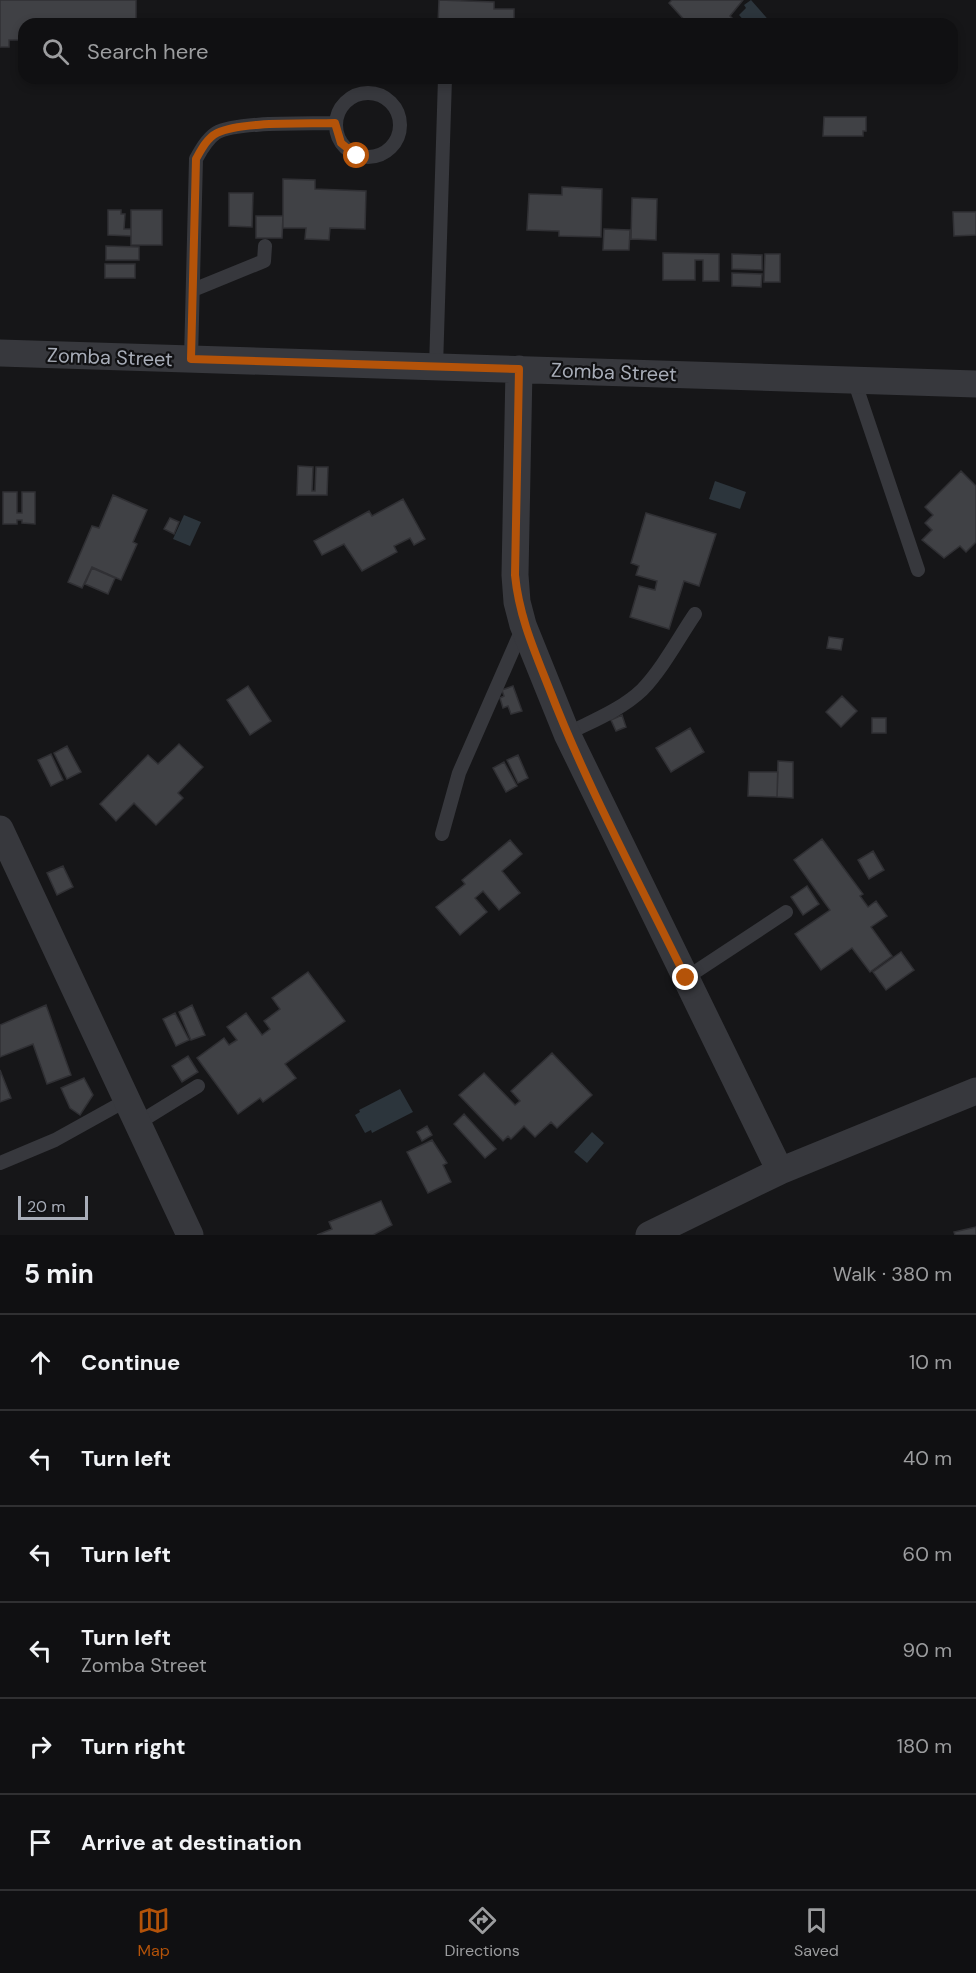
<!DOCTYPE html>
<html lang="en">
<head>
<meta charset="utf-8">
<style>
  :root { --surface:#101012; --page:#1e1e20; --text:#f1f3f6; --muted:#9c9d9f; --line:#303032; --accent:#b45309 }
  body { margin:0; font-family:"DM Sans",sans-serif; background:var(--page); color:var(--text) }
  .scale { position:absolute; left:18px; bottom:15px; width:70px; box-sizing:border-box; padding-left:6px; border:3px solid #a8adb8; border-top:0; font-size:16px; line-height:21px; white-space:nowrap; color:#a8adb8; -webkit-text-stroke:4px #111113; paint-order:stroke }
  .stop { position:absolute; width:18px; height:18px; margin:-14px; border:4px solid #b45309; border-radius:50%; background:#fff }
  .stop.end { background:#b45309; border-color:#fff; box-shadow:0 2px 6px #0008 }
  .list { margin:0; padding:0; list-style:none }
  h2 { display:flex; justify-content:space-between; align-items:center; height:78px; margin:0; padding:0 24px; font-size:26px }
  h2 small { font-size:20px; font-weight:400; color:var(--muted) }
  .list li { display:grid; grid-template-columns:39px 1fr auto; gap:18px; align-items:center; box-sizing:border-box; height:96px; padding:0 24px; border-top:2px solid var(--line) }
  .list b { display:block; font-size:22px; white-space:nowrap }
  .list p { margin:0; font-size:20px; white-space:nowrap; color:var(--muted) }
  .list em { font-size:20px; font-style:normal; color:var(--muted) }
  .icon { flex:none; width:33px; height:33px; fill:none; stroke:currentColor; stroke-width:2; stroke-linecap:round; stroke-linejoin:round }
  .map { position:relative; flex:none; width:976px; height:1235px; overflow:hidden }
  .search { position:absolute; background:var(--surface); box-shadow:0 3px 9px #0003; left:18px; right:18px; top:18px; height:66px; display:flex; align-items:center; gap:15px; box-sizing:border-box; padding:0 21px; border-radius:18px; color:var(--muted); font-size:22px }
  .sheet { height:654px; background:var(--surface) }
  nav { display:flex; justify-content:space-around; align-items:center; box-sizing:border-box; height:84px; border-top:2px solid var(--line); background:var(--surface); font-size:16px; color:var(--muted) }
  nav a { display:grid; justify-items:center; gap:3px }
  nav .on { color:var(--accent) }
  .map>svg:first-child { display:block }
</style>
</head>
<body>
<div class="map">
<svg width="976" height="1235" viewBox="0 0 976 1235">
  <rect width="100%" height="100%" fill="#161618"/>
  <path fill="#2c353c" d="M751 0 772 24H747L739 15 746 8 744 5Z
    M715 481 746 492 740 509 709 499Z
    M184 515 201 522 190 546 173 539Z
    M400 1089 413 1112 372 1133 371 1130 365 1133 355 1115 360 1112 359 1110Z
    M592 1132 604 1143 587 1163 574 1152Z"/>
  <path fill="#404145" stroke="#303034" stroke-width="1.5" d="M0 0H136V24H24V40H9V47H0Z
    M439 0 494 2V9H514V24H438Z
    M672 0H743L730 16 738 24H711L707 19 700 24 692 21 688 24 669 3Z
    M824 117H866V131H863V136H823Z
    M283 179 315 180V189L366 191 365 229 330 228 329 240 305 239 306 228H283Z
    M562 187 602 189 601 237 559 236V231L527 230 529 194 562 195Z
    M229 193H253L252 227 229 226Z
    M632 198 657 199 656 240 631 239Z
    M108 210H121V214H125L124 229H131V236L108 235Z
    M131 210H162V245H131Z
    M953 212H976V235L954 236Z
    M256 216H283L282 238H256Z
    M604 229 630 230 629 250H603Z
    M106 246 139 247V260H106Z
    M663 253 719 254V281H703V260H695V280H663Z
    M732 254 762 255V270L732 269Z
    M765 254H780V282H764Z
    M105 264H135V278H105Z
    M732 273 762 274 761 287 732 286Z
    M298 466 313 467 312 491H315L316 467H328L327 495H297Z
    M961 471 976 486V542L966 552 960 546 944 558 922 540 932 530 925 523 933 515 925 507Z
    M3 492H17V513H22V492H35V524L22 523V520H17V524H3Z
    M113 495 147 510 133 542 137 544 121 580 92 567 82 588 68 582 92 526 99 528Z
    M403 499 425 539 414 545 410 538 394 546 397 552 362 571 344 544 322 555 314 541 369 511 372 516Z
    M646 513 716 534 699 586 684 581 669 629 630 617 639 586 655 590 657 581 636 575 639 566 631 563Z
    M170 518 179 522 174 534 164 529Z
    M92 568 115 578 108 594 85 584Z
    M829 637 843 639 841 650 827 648Z
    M248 686 271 721 250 735 227 700Z
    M513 686 522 711 511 714 508 706 503 708 500 698 504 696 502 690Z
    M842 696 857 711 841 727 826 712Z
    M622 715 626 727 616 731 611 720Z
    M872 718H886V733H872Z
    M690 728 704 752 671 772 656 748Z
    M179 744 203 767 178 793 183 798 156 825 134 803 116 821 100 804 148 755 158 764Z
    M67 746 81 772 67 779 54 753Z
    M51 754 63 780 51 786 38 760Z
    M518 755 528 778 518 783 507 760Z
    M778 761 793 762V798L777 797Z
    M504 762 517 786 506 792 493 768Z
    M749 772H778L777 797 748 796Z
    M822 839 863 894 860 896 868 907 876 901 887 916 871 927 892 956 870 972 852 948 821 970 795 934 830 910 794 860Z
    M510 840 522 854 502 871 520 893 499 910 483 891 475 898 487 912 460 935 436 907 465 884 462 880Z
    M873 851 884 870 869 879 858 860Z
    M63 866 73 887 57 895 47 873Z
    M807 886 819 904 803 915 791 897Z
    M901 952 914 970 886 990 873 972Z
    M308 972 345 1021 285 1064 296 1078 263 1102 260 1098 238 1114 197 1058 224 1038 229 1045 237 1040 227 1027 246 1013 262 1035 270 1029 264 1021 280 1009 272 998Z
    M46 1005 71 1075 47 1084 33 1044 0 1057V1025Z
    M192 1005 205 1035 191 1040 179 1012Z
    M175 1013 189 1040 176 1046 163 1019Z
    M552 1053 592 1095 557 1128 551 1122 535 1137 524 1126 511 1139 508 1136 503 1141 459 1095 484 1073 515 1105 520 1101 511 1091Z
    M188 1056 198 1072 182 1082 172 1066Z
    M0 1070 11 1098 0 1102Z
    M84 1078 93 1095 80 1115 70 1108 61 1088Z
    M464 1114 496 1149 485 1158 454 1124Z
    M427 1126 432 1135 422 1141 417 1132Z
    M432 1140 447 1163 443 1165 451 1182 428 1193 407 1152Z
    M381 1201 392 1225 373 1235H317L332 1229 329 1222Z
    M976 1227V1235H955L954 1232Z"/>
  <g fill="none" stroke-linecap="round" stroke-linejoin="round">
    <path stroke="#37383d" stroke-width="14" d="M336 125a32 32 0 1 1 64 0a32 32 0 1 1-64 0Z
      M193 290 264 261 265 246
      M191 359 196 159C201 150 207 139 216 133 237 121 309 124 335 123
      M436 367 445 78
      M854 380 918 570
      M567 734C592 721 621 710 642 690 663 668 678 639 695 614
      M442 834 459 773 523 627
      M686 978 786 912
      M138 1123 198 1086
      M0 1163 55 1140 127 1100"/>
    <path stroke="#37383d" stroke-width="27" d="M0 353 976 384
      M519 369 515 575 517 602 523 625 567 734 780 1171
      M0 829 190 1235
      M649 1235 780 1171 976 1091"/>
  </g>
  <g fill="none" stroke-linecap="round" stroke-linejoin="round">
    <path stroke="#b45309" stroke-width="8" d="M357 156 341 143 335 123C306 124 241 121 217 133 207 138 201 150 196 159L191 359 519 369 515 575C519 616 534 650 549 688 587 787 639 882 686 978"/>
  </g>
  <g text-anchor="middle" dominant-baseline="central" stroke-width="4.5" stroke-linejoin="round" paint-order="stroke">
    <g font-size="20" fill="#a8adb8" stroke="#111113">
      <text transform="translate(110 357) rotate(2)">Zomba Street</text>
      <text transform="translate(614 372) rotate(2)">Zomba Street</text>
    </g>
  </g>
</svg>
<div class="scale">20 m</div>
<div class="stop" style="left:357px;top:156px"></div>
<div class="stop end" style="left:686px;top:978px"></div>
<div class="search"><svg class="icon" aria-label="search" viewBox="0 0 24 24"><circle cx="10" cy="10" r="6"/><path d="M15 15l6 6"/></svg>Search here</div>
</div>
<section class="sheet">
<h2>5 min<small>Walk · 380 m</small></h2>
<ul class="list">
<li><svg class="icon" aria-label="ahead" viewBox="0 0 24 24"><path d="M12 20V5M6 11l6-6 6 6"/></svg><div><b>Continue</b></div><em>10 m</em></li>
<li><svg class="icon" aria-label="left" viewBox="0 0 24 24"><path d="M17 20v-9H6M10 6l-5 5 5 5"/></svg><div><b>Turn left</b></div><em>40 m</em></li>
<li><svg class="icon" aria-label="left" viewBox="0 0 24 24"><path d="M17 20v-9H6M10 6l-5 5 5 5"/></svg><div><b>Turn left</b></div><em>60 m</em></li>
<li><svg class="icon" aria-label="left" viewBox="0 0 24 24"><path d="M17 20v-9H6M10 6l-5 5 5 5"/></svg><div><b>Turn left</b><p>Zomba Street</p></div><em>90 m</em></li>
<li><svg class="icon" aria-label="right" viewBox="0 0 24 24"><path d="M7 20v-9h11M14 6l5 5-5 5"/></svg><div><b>Turn right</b></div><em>180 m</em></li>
<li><svg class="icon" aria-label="arrive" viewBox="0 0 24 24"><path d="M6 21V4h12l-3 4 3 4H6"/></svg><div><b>Arrive at destination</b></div></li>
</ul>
</section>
<nav>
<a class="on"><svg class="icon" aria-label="map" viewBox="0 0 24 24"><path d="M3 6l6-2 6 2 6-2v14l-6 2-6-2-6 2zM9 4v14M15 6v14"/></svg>Map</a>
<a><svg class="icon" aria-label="directions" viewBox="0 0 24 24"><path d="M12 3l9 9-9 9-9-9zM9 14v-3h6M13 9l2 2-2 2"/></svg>Directions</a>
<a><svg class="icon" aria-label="saved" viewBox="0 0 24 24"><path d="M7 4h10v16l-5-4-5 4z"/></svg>Saved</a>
</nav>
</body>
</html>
